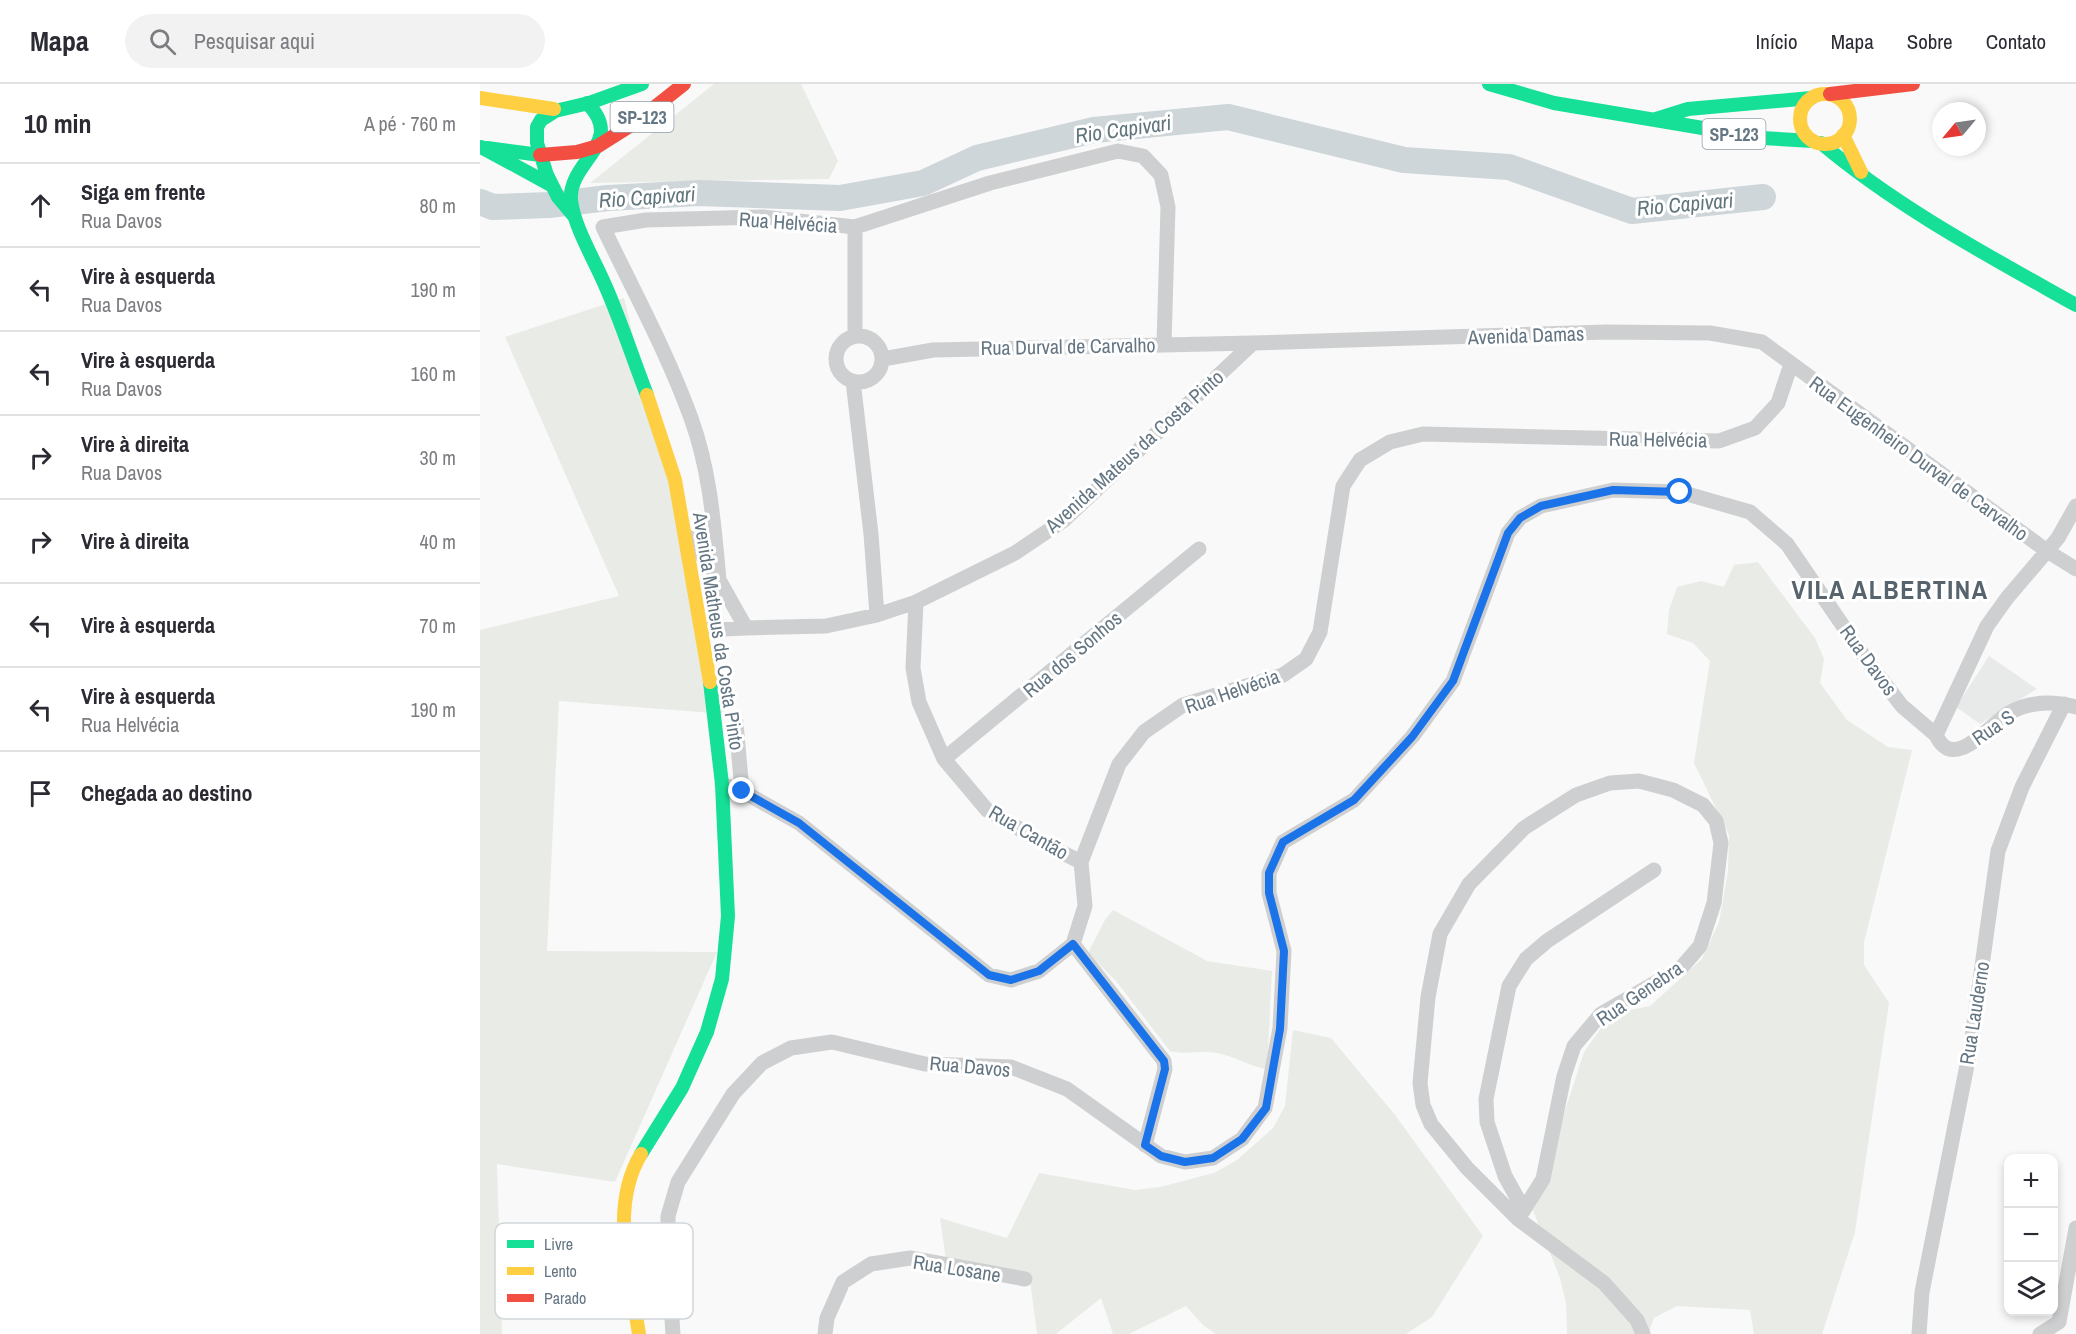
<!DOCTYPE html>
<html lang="pt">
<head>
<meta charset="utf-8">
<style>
  :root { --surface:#fff; --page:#f2f2f3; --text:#2b2b33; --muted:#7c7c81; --line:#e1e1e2 }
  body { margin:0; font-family:"Archivo Narrow",sans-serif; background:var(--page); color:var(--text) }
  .controls { position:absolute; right:18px; bottom:18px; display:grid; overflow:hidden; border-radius:12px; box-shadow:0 3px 9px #0003 }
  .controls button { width:54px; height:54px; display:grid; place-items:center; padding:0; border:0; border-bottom:2px solid var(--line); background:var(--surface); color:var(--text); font:30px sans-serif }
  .compass { position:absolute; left:1452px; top:18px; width:54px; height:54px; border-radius:50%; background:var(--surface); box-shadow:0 3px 9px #0003; rotate:241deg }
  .stop { position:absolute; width:18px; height:18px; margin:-14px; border:4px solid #1a73e8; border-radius:50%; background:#fff }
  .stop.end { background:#1a73e8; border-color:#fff; box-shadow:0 2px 6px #0008 }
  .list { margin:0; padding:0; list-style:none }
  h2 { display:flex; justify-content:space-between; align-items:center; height:78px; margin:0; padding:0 24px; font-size:26px }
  h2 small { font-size:20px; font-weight:400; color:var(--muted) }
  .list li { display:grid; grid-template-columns:39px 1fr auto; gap:18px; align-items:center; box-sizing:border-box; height:84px; padding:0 24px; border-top:2px solid var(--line) }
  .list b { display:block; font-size:22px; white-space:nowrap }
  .list p { margin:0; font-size:20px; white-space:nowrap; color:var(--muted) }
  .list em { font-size:20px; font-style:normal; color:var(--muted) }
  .icon { flex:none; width:33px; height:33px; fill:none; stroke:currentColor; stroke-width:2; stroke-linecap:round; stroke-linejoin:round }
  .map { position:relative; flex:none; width:1596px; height:1250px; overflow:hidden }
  header { display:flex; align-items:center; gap:36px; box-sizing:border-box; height:84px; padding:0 30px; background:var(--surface); border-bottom:2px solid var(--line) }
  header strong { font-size:28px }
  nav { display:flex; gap:33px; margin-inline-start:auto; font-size:21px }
  .search { width:420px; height:54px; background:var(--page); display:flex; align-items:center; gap:15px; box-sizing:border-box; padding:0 21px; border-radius:33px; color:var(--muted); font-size:22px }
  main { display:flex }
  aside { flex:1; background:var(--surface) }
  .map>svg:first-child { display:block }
</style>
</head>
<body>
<header>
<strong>Mapa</strong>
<div class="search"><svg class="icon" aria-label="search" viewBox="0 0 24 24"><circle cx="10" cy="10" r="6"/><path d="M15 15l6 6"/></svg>Pesquisar aqui</div>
<nav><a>Início</a><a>Mapa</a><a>Sobre</a><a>Contato</a></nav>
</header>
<main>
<aside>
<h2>10 min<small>A pé · 760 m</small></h2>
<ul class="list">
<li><svg class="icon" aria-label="ahead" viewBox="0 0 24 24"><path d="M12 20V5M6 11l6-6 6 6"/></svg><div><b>Siga em frente</b><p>Rua Davos</p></div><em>80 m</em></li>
<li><svg class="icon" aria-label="left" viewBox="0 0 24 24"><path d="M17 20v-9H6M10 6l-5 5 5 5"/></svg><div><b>Vire à esquerda</b><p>Rua Davos</p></div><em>190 m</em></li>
<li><svg class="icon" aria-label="left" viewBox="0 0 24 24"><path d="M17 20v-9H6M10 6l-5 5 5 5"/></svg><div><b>Vire à esquerda</b><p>Rua Davos</p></div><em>160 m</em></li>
<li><svg class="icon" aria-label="right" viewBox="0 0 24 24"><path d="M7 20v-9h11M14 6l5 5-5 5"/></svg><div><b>Vire à direita</b><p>Rua Davos</p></div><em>30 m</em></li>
<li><svg class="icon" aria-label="right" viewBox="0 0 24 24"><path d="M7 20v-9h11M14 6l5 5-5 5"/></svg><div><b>Vire à direita</b></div><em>40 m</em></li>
<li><svg class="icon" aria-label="left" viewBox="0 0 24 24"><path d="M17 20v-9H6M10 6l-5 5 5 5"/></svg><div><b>Vire à esquerda</b></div><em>70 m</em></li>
<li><svg class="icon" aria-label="left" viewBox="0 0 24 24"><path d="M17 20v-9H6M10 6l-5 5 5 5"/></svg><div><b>Vire à esquerda</b><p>Rua Helvécia</p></div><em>190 m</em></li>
<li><svg class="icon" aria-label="arrive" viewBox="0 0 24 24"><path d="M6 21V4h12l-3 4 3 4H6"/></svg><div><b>Chegada ao destino</b></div></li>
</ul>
</aside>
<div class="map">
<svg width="1596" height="1250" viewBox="0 0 1596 1250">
  <rect width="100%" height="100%" fill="#f9f9f9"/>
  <path fill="#e8e9e9" d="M1509 572 1557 605 1500 640 1476 623Z"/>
  <path fill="#e8ebe6" d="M234 0H321L358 77 349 95 110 99Z
    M144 214 245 630 79 617 67 867 237 868 135 1098 17 1080 22 1250H0V546L139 512 25 253Z
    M1278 478 1335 554 1344 575 1340 599 1367 636 1408 663 1432 666 1384 858V881L1409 919 1375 1148 1342 1250H1274L1270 1226 1197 1222 1174 1234 1168 1250H1087L1086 1219 1080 1194 1052 1124 1073 1082 1079 1045 1104 968 1131 930 1170 922 1222 875 1239 838 1248 787 1249 751 1214 679 1230 577 1213 559 1187 550 1189 526 1197 503 1221 497 1244 503 1254 481Z
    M633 826 727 877 792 887 787 985C770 983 755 972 737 969 721 966 705 971 690 967L636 897 608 869 625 836Z
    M813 946 851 954 915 1031 1003 1152 952 1233 926 1250H736L723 1241 706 1222 649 1250H633L621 1214 576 1250H557L549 1188 466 1176 460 1134 527 1154 559 1089 655 1106 680 1103 734 1089 757 1076 793 1044 805 1022Z"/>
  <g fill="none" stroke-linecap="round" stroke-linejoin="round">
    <path stroke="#ced6d9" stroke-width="26" d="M0 118 13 123 69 121 128 114 219 109 360 114 443 99 497 74 614 46 748 33 924 76 1029 83 1152 127 1283 113"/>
    <path stroke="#cecfd0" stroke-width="15" d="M375 143V251
      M356 275a23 23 0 1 1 46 0a23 23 0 1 1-46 0Z
      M403 275 453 266 773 259 1127 248 1230 249 1282 258 1567 467 1596 485
      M373 297 391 450 397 531
      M1596 422 1578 454 1527 514 1507 542 1456 651C1473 689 1508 642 1529 629 1550 617 1573 617 1596 623
      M210 454 239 496 266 544 346 542 397 531 436 518 535 469 584 436 773 259
      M239 496C234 441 230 386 211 334 187 268 153 206 123 143L166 136 282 133 375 143 510 99 638 67 663 72 681 91 688 123 684 260
      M436 518 433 584 439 618 464 675 507 726 565 760 601 778
      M222 546 266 544
      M256 639 262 707
      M464 675 719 465
      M242 700 262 707 319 739 509 891 531 896 559 887 593 860 605 822 601 778 639 680 664 648 703 621 803 591 826 575 840 548 863 402 880 376 910 358 943 350 1239 357 1275 344 1298 319 1311 280
      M593 860 684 977 685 985 665 1061
      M1044 1126 1025 1092 1007 1038 1006 1015 1029 902 1046 875 1067 857 1174 786
      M1038 1135 1063 1095 1084 992 1094 962 1121 930 1201 884 1220 862 1234 819 1241 759 1236 737 1223 721 1193 706 1159 697 1130 699 1096 711 1044 744 989 800 960 850 948 913 940 999 943 1021 951 1040 987 1084 1038 1135 1124 1199 1157 1236 1163 1250
      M193 1250 188 1176V1132L198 1098 253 1010 282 979 311 964 352 958 445 980 531 983 587 1005 681 1072 705 1078 733 1074 762 1055 785 1024 800 944 804 867 789 809V789L803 758 874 716 932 653 973 597 1028 449 1040 434 1061 422 1133 406 1200 408 1270 428 1307 460 1385 574 1422 622 1456 651
      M345 1250 347 1234 363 1198 391 1180 430 1174 545 1195
      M1439 1250 1442 1208 1491 961 1518 767 1542 703 1584 620
      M1560 1250 1579 1238 1596 1144"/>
    <path stroke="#16e098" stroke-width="14" d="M1009 0 1074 19 1282 54 1333 57
      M107 19C147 59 88 77 91 116 94 143 114 175 125 201 141 237 153 275 167 311
      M1176 35 1208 25 1331 14
      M1341 59C1418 124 1509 172 1596 221
      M1 63 71 101
      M7 64 60 71
      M94 132 78 113 67 91 57 59V43L61 36 75 27 109 19 162 0
      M161 1070 202 1004 227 948 242 895 248 832 242 700 230 598"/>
    <path stroke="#ffcf43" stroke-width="14" d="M1320 35a25 25 0 1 1 50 0a25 25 0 1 1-50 0Z
      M0 14 74 25
      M1363 51 1381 88
      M167 311 195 396 230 598
      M159 1250C150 1192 129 1123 161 1070"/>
    <path stroke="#f24e42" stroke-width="14" d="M1350 10 1433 0
      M60 71 97 68 118 62 156 38 204 0"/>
  </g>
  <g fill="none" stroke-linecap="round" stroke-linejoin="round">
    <path stroke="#1a73e8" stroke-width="8" d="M262 707 319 739 509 891 531 896 559 887 593 860 684 977 685 985 665 1061 681 1072 705 1078 733 1074 762 1055 786 1024 800 945 804 867 789 809V789L803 758 874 716 932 653 973 597 1028 449 1040 434 1061 422 1133 406 1200 408"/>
  </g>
  <g text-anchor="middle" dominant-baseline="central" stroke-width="6" stroke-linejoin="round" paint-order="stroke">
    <g fill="#fff" stroke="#939fa8" stroke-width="1.5">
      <rect x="130.5" y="18" width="63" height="30" rx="4.5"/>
      <rect x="1222.5" y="35" width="63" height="30" rx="4.5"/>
    </g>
    <g font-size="18" font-weight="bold" fill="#657683">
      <text x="162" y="33">SP-123</text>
      <text x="1254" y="50">SP-123</text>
    </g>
    <g font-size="20" fill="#657683" stroke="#fff">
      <text transform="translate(308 138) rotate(4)">Rua Helvécia</text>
      <text transform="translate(1046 251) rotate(-2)">Avenida Damas</text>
      <text transform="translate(588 262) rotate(-1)">Rua Durval de Carvalho</text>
      <text transform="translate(1178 355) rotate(1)">Rua Helvécia</text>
      <text transform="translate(654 367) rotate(-42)">Avenida Mateus da Costa Pinto</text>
      <text transform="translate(1439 374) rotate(36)">Rua Eugenheiro Durval de Carvalho</text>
      <text transform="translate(239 547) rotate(81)">Avenida Matheus da Costa Pinto</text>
      <text transform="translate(592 570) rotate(-40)">Rua dos Sonhos</text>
      <text transform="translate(1389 576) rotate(54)">Rua Davos</text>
      <text transform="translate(752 607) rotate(-19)">Rua Helvécia</text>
      <text transform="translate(1513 643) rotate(-34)">Rua S</text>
      <text transform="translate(549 748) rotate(30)">Rua Cantão</text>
      <text transform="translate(1159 909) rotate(-34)">Rua Genebra</text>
      <text transform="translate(1494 929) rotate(-81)">Rua Lauderno</text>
      <text transform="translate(490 982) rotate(5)">Rua Davos</text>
      <text transform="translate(477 1184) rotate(9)">Rua Losane</text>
    </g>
    <g font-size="21" font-style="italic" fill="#60757c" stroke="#fff">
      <text transform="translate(643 45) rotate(-8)">Rio Capivari</text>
      <text transform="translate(167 113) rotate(-4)">Rio Capivari</text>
      <text transform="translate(1205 120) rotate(-5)">Rio Capivari</text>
    </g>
    <g font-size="26" font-weight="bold" letter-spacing="1.5" fill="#57646e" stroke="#fff">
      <text x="1410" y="505">VILA ALBERTINA</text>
    </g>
  </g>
  <rect x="15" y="1139" width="198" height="96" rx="9" fill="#fff" stroke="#d1d6da" stroke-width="1.5"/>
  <rect x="27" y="1156" width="27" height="8" fill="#16e098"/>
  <rect x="27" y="1183" width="27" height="8" fill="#ffcf43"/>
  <rect x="27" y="1210" width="27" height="8" fill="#f24e42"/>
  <g font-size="16" fill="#657683">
    <text x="64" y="1166">Livre</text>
    <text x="64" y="1193">Lento</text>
    <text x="64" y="1220">Parado</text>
  </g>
</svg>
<div class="controls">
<button>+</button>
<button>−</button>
<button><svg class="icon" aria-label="layers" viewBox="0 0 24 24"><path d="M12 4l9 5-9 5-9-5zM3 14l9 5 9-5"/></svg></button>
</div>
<svg class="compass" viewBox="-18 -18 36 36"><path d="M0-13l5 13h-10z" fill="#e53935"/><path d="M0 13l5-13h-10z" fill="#7c7c81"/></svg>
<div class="stop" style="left:1200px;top:408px"></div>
<div class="stop end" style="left:262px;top:707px"></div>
</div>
</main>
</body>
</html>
